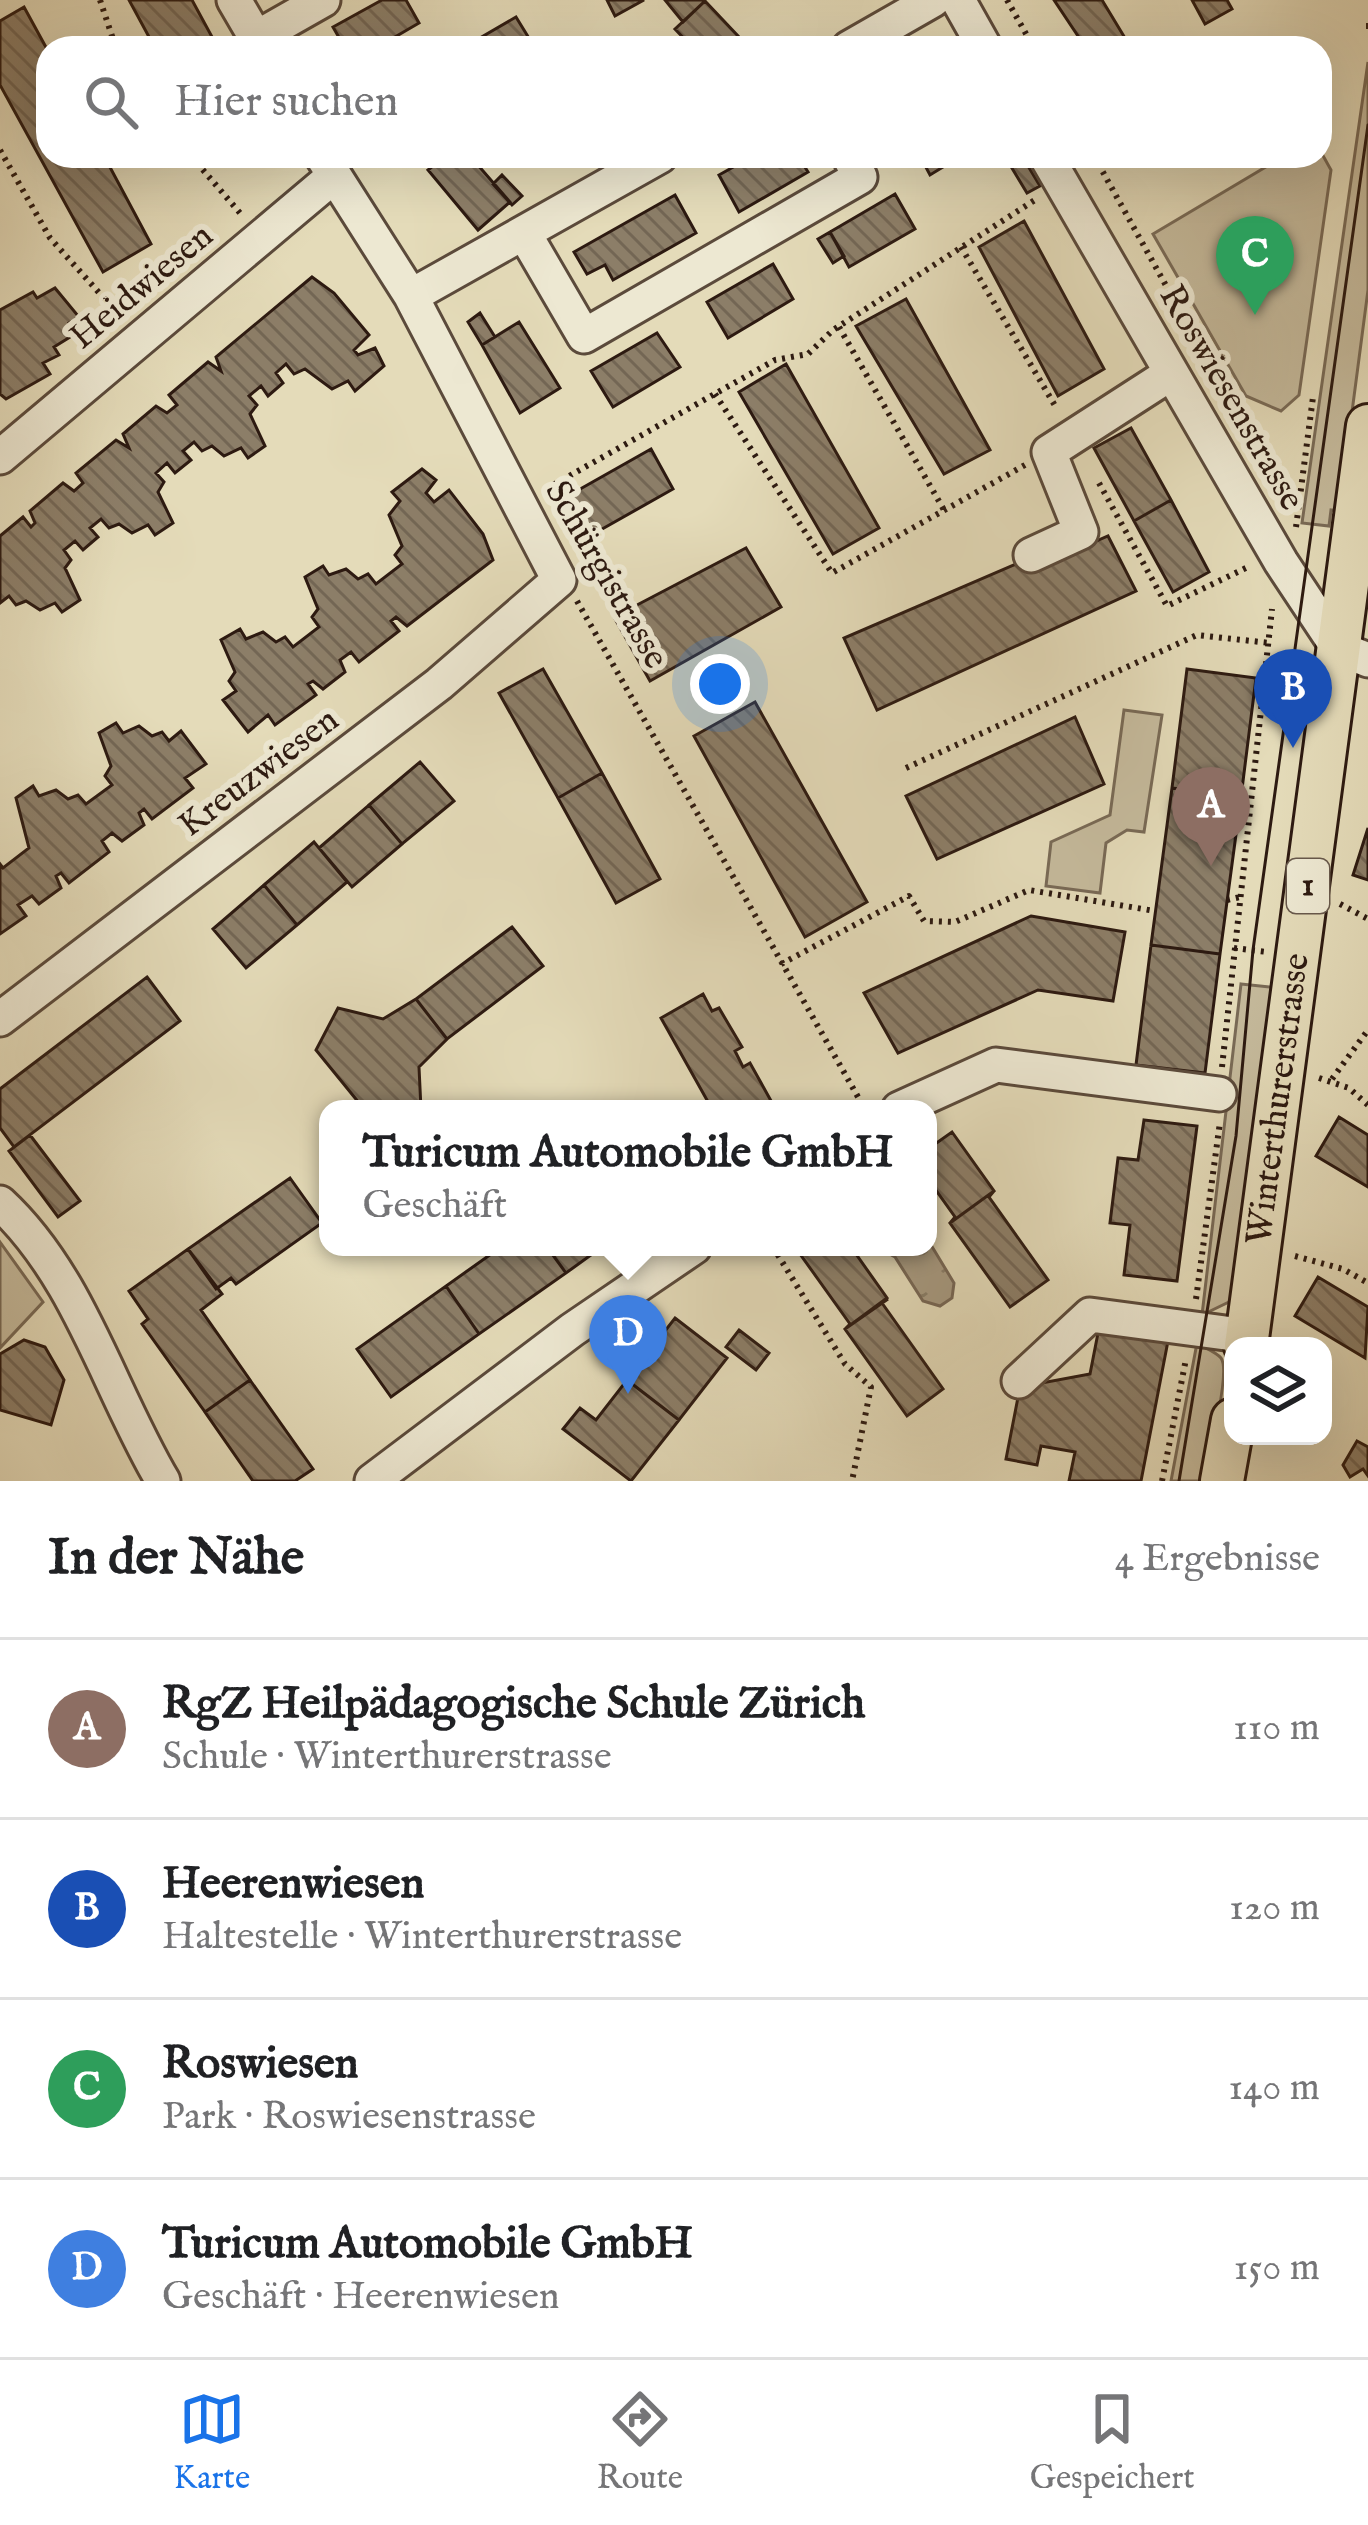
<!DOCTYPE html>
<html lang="de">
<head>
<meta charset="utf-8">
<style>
  :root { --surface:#fff; --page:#f2f2f2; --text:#202124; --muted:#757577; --line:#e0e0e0; --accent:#1a73e8 }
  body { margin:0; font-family:"IM FELL English",serif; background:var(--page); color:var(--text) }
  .controls { position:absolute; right:36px; bottom:36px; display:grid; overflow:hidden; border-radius:24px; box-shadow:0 12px 48px #0002 }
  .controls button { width:108px; height:108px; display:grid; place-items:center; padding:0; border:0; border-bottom:3px solid var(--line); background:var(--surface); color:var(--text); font:60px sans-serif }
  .you { position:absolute; left:720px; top:684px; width:42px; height:42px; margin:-30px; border:9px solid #fff; border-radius:50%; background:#1a73e8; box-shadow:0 0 0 18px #1a73e833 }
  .badge { display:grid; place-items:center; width:78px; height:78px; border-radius:50%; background:var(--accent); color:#fff; font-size:39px; font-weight:700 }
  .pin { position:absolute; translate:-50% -99px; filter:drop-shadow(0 3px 6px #0008) }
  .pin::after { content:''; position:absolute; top:63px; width:42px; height:36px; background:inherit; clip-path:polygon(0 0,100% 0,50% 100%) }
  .popup { position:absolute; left:319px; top:1100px; width:618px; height:156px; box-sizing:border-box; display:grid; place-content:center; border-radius:24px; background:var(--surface); filter:drop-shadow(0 3px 9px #0005); font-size:39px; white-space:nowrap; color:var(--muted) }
  .popup b { font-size:45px; color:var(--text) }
  .popup::after { content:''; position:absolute; left:50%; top:100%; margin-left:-24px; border:24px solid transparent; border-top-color:var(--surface) }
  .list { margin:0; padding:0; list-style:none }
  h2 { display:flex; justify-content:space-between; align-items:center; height:156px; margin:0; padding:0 48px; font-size:51px }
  h2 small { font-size:39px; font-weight:400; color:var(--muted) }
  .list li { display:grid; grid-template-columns:78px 1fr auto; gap:36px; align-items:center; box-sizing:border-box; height:180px; padding:0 48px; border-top:3px solid var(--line) }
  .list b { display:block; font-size:45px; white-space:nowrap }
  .list p { margin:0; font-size:39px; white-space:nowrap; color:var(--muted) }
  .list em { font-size:39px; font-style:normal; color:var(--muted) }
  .icon { flex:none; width:66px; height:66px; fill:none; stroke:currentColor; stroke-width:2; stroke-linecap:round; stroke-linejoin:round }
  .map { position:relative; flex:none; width:1368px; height:1481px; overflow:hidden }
  .search { position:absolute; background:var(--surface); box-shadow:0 12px 48px #0002; left:36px; right:36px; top:36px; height:132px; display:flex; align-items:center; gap:30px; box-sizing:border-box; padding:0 42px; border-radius:36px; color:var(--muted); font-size:45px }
  .sheet { height:876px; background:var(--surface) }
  nav { display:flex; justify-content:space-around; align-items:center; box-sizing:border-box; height:168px; border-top:3px solid var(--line); background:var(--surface); font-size:33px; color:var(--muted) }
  nav a { display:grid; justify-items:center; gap:6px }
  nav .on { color:var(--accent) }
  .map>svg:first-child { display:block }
</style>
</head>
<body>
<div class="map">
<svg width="1368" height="1481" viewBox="0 0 1368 1481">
  <defs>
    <pattern id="water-ripples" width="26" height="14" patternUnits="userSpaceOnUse" patternTransform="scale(3)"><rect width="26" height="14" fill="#a69980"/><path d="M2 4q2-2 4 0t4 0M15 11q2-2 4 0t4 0" fill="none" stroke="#887c67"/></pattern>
    <pattern id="building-back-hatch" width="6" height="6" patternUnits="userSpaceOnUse" patternTransform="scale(3)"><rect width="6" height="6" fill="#8c7e68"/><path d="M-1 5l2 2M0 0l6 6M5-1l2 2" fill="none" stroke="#736654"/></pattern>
  </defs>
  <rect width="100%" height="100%" fill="#e4dbb9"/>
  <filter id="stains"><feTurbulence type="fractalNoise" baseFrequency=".00167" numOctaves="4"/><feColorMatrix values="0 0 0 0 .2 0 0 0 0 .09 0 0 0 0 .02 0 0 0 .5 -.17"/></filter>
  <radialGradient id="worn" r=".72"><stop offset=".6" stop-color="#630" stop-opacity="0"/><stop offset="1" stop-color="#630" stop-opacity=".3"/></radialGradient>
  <path fill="#c5ba9c" stroke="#796a56" stroke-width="3" d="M1368 62V290L1339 511 1331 510 1329 526 1302 523Z
    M1321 152 1331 170 1299 395 1281 411 1246 396 1153 234 1284 156Z
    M1124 710 1162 715 1144 832 1127 830 1106 843 1100 893 1046 886 1051 842 1110 815Z
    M1241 984 1278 988 1235 1299 1202 1315Z
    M0 1242 43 1302 0 1348Z
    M1197 1343C1203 1347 1216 1352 1221 1358 1231 1371 1208 1461 1203 1481H1171Z"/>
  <path fill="url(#water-ripples)" stroke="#766654" stroke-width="3" d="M928 1240 954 1283 952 1298 940 1306 923 1301 895 1257 877 1247H928Z"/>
  <path fill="url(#building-back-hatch)" stroke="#2d1a11" stroke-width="3" d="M129 0H192L218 48H155Z
    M382 0H406L419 23 376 48H345L333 27Z
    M607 0H644L615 16Z
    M665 0H704L705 1 683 22Z
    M1054 0H1102L1131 48H1086Z
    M1192 0H1227L1232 9 1205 24Z
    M705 1 739 37 748 48H693L675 29Z
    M24 7 48 51V156H104L151 244 103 272 0 85V21Z
    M516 17 535 48H468L466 46Z
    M445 156H470L510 202 478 230 428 170Z
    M753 156H798L808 172 739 212 719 175Z
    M920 156H961L930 175Z
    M1022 156 1040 186 1027 193 1007 160Z
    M502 175 522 196 512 205 493 184Z
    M895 194 915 229 849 267 830 232Z
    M675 195 696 233 613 280 605 265 587 274 574 252Z
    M1024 221 1104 369 1058 396 979 247Z
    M830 232 844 256 833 263 818 239Z
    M773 264 793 299 728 338 707 302Z
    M312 277 334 293 369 335 354 350 358 355 375 348 384 366 355 391 348 381 332 389 305 369 294 374 286 364 276 373 283 383 268 396 261 386 249 396 257 405 250 414 265 446 248 458 241 448 224 456 212 446 202 451 194 442 183 451 191 460 175 473 167 463 156 473 164 482 158 492 173 523 155 535 148 525 132 533 119 524 109 528 101 519 90 528 98 537 83 550 75 541 64 550 71 560 65 568 80 600 62 612 55 603 40 610 26 601 16 605 9 596 0 603V536L23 517 31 527 35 523 30 511 63 483 74 491 83 483 76 473 116 440 129 448 123 434 156 406 167 413 177 405 169 395 208 362 221 371 216 357Z
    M55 288 79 317 69 323 75 334 54 347 59 355 43 363 50 374 6 399 0 394V310L33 292 37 298Z
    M906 299 990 450 944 474 856 326Z
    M480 313 495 337 482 345 468 322Z
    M519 322 560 388 520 413 482 345Z
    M657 333 680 367 613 407 591 371Z
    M786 364 879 528 833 554 739 392Z
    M1131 428 1171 500 1134 521 1094 448Z
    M651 449 673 489 588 537 566 497Z
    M422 469 436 480 426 493 434 502 449 490 483 534 493 560 407 626 396 617 391 621 399 631 359 662 351 652 340 660 345 672 323 689 313 681 308 684 316 695 275 725 268 715 248 732 223 700 236 691 229 681 235 672 221 640 240 629 246 639 263 632 276 642 285 637 293 647 319 627 312 617 318 609 305 577 323 566 329 575 346 569 358 579 368 574 376 584 402 564 395 555 402 546 389 515 400 501 392 492Z
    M1171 500 1209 572 1173 592 1134 521Z
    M1108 536 1136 591 877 710 844 638 1023 561 1028 571Z
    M746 548 781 607 650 681 614 617Z
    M543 669 602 773 558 798 499 693Z
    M1187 669 1256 678 1241 797 1172 788Z
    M755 702 867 902 805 937 694 736Z
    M1075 717 1104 784 937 859 906 796Z
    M116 723 123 733 139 726 152 736 162 732 169 741 181 731 206 764 185 778 193 788 152 819 144 809 139 813 144 825 122 841 112 833 102 841 109 852 69 883 61 873 56 876 61 888 39 904 32 896 18 905 26 916 0 934V864L3 868 29 848 16 798 33 786 39 796 56 790 68 799 78 795 86 804 112 785 105 776 111 766 99 733Z
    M420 762 454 801 402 844 369 805Z
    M602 773 660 879 616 903 558 798Z
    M1172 788 1241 797 1220 954 1151 945Z
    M369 805 402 844 352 887 319 848Z
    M1368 828V880L1353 875Z
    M314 842 347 882 297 925 264 885Z
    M264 885 297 925 246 968 213 929Z
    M1031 916 1125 932 1113 1001 1038 990 898 1053 864 993Z
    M512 927 543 966 447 1039 416 999Z
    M1151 945 1220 954 1205 1073 1136 1065Z
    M147 977 180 1021 14 1147 0 1128V1089Z
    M703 994 712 1011 719 1008 742 1047 735 1051 743 1067 750 1063 775 1108 712 1109 661 1018Z
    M416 999 447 1039 419 1067 421 1109H364L316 1050 338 1008 383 1019Z
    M1339 1117 1368 1135V1187L1316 1156Z
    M1144 1120 1197 1126 1177 1281 1124 1275 1130 1225 1110 1223 1118 1158 1138 1160Z
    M952 1132 994 1191 950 1223 955 1217 928 1179V1149Z
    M30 1135 80 1201 58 1217 9 1151Z
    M290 1178 322 1223 236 1284 231 1278 216 1289 188 1249Z
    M994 1191 989 1197 1048 1280 1010 1307 950 1223Z
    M501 1247H547L566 1273 479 1334 446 1286Z
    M547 1247H602L566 1273Z
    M795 1247H851L887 1298 845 1329 850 1324Z
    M188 1249 222 1294 201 1310 250 1380 205 1412 142 1324 148 1319 129 1291Z
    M1318 1277 1368 1307 1365 1358 1295 1316Z
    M446 1286 479 1334 391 1397 357 1349Z
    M888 1299 882 1303 943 1389 907 1416 845 1329Z
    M675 1318 727 1358 679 1420 627 1380Z
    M1099 1328 1168 1341 1141 1481H1069L1075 1452 1041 1446 1037 1465 1006 1459 1020 1387 1090 1374Z
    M739 1330 769 1353 756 1370 726 1347Z
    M24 1340 45 1347 64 1380 51 1425 0 1410V1354Z
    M250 1380 313 1469 295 1481H253L205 1412Z
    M627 1380 679 1420 631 1481 563 1429 580 1408 596 1420Z
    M1357 1441 1368 1447V1476L1363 1469 1350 1477 1343 1465Z"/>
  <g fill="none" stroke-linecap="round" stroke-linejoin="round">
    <defs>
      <path id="minor" d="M234 0 262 48
        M958 0 985 48
        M256 38 323 0
        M849 48 933 0
        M1046 156 1281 562 1338 648 1368 660
        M524 233 584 336 860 177 849 156
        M411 296 660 156
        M0 457 334 176
        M1031 555 1081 532 1049 452 1170 374
        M0 1019 439 684 559 580 411 296 322 156
        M899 1109 996 1065 1219 1094
        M0 1203C79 1276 109 1390 163 1481
        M1019 1381 1090 1315 1248 1336
        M372 1481 572 1330 694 1247"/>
      <g id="major">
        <path id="s1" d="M1246 1346 1368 426"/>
        <path d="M1222 1481 1233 1420"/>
      </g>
    </defs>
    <use href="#minor" stroke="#5b4a3b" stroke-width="39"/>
    <use href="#major" stroke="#2d1a11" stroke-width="48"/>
    <path stroke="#2d1a11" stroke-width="6" stroke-dasharray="3 6" stroke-linecap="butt" d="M100 0 116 48
      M1007 0 1034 48
      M1366 26H1368
      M0 150 50 238 120 316
      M191 156 240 213
      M1094 156 1189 327 1299 506
      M961 247 1057 409
      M839 327 944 510
      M715 394 832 573 1025 465
      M1099 483 1167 606 1250 566
      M546 489 775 360 808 354 833 330 1038 198
      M1296 527 1313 397
      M577 601 858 1097
      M906 768 1197 635 1270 643
      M1227 900 1240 897
      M1340 904 1368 919
      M1234 948 1267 952
      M781 964 909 896 924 921 955 922 1029 890 1155 911
      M1222 1067 1272 609
      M1319 1078 1349 1088 1368 1105
      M1332 1079 1368 1030
      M773 1247 845 1364 871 1387 852 1481
      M1295 1256 1343 1269 1368 1283
      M1196 1299 1220 1122
      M1162 1481 1186 1359"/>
    <use href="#minor" stroke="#ede8d2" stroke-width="33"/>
    <use href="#major" stroke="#e4dbb9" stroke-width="42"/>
    <path stroke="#2d1a11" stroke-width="3" d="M1179 1481 1236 1136 1253 950 1368 125"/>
  </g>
  <g text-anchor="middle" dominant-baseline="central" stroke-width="12" stroke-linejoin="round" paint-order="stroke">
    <rect fill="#ede8d2" stroke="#67584b" stroke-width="3" x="1287" y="859" width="42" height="54" rx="9"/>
    <g font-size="33" font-weight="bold" fill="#2d1a11">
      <text x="1308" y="886">1</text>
    </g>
    <g font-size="36" fill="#2d1a11" stroke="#ede8d2">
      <text transform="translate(142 287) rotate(-40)">Heidwiesen</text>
      <text transform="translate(1231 398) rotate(60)">Roswiesenstrasse</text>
      <text transform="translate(606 575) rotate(60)">Schürgistrasse</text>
      <text transform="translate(259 773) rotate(-37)">Kreuzwiesen</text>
      <text stroke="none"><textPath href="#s1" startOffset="249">Winterthurerstrasse</textPath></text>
    </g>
  </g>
  <rect width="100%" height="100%" filter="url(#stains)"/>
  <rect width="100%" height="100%" fill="url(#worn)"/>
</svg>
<div class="controls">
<button><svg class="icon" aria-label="layers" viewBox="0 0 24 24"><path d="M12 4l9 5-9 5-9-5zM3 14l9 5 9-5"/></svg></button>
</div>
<div class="you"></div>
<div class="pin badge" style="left:1211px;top:866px;background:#8d6e63">A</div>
<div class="pin badge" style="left:1293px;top:748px;background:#1a4fb4">B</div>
<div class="pin badge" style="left:1255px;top:315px;background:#2e9e5b">C</div>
<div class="pin badge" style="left:628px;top:1394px;background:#3f7fe0">D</div>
<div class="popup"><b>Turicum Automobile GmbH</b>Geschäft</div>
<div class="search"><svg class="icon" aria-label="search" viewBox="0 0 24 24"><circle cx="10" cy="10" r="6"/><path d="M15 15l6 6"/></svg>Hier suchen</div>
</div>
<section class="sheet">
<h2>In der Nähe<small>4 Ergebnisse</small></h2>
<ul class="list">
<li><span class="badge" style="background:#8d6e63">A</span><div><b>RgZ Heilpädagogische Schule Zürich</b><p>Schule · Winterthurerstrasse</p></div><em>110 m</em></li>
<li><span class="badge" style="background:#1a4fb4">B</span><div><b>Heerenwiesen</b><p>Haltestelle · Winterthurerstrasse</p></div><em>120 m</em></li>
<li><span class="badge" style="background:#2e9e5b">C</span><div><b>Roswiesen</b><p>Park · Roswiesenstrasse</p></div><em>140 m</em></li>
<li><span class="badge" style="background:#3f7fe0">D</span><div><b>Turicum Automobile GmbH</b><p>Geschäft · Heerenwiesen</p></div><em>150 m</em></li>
</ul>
</section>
<nav>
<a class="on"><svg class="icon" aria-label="map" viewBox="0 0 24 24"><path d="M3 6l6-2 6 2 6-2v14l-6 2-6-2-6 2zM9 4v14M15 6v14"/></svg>Karte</a>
<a><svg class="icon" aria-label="directions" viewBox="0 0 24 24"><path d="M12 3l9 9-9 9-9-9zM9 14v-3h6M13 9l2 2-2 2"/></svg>Route</a>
<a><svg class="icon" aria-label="saved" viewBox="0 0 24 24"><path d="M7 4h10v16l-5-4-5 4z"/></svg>Gespeichert</a>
</nav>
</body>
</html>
